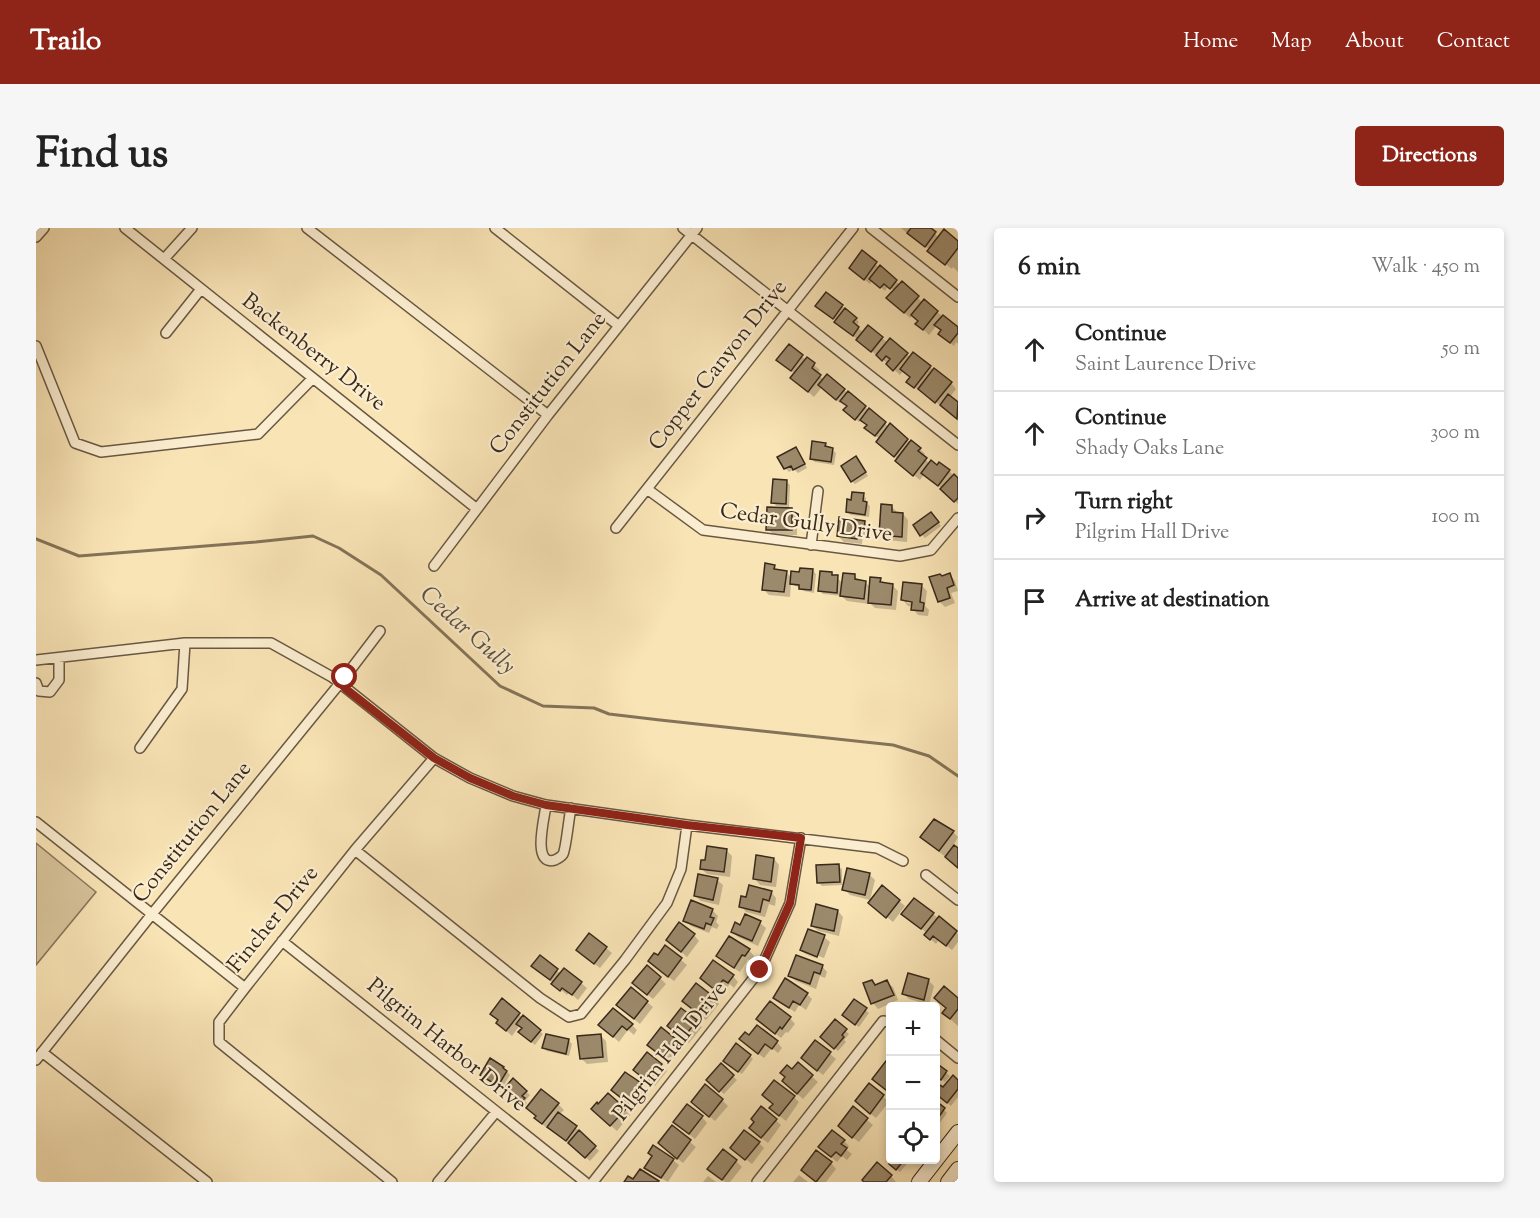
<!DOCTYPE html>
<html lang="en">
<head>
<meta charset="utf-8">
<style>
  :root { --surface:#fff; --page:#f6f6f6; --text:#222; --muted:#767676; --line:#e0e0e0; --accent:#8f2418 }
  body { margin:0; font-family:"Sorts Mill Goudy",serif; background:var(--page); color:var(--text) }
  .controls { position:absolute; right:18px; bottom:18px; display:grid; overflow:hidden; border-radius:6px; box-shadow:0 3px 9px #0003 }
  .controls button { width:54px; height:54px; display:grid; place-items:center; padding:0; border:0; border-bottom:2px solid var(--line); background:var(--surface); color:var(--text); font:30px sans-serif }
  .stop { position:absolute; width:18px; height:18px; margin:-14px; border:4px solid #8f2418; border-radius:50%; background:#fff }
  .stop.end { background:#8f2418; border-color:#fff; box-shadow:0 2px 6px #0008 }
  .list { margin:0; padding:0; list-style:none }
  h2 { display:flex; justify-content:space-between; align-items:center; height:78px; margin:0; padding:0 24px; font-size:26px }
  h2 small { font-size:20px; font-weight:400; color:var(--muted) }
  .list li { display:grid; grid-template-columns:39px 1fr auto; gap:18px; align-items:center; box-sizing:border-box; height:84px; padding:0 24px; border-top:2px solid var(--line) }
  .list b { display:block; font-size:22px; white-space:nowrap }
  .list p { margin:0; font-size:20px; white-space:nowrap; color:var(--muted) }
  .list em { font-size:20px; font-style:normal; color:var(--muted) }
  .icon { flex:none; width:33px; height:33px; fill:none; stroke:currentColor; stroke-width:2; stroke-linecap:round; stroke-linejoin:round }
  .map { position:relative; flex:none; width:922px; height:954px; overflow:hidden; border-radius:6px }
  header { display:flex; align-items:center; gap:36px; box-sizing:border-box; height:84px; padding:0 30px; background:var(--accent); color:#fff }
  header strong { font-size:28px }
  nav { display:flex; gap:33px; margin-inline-start:auto; font-size:21px }
  .intro { display:flex; align-items:center; justify-content:space-between; box-sizing:border-box; height:144px; padding:0 36px }
  h1 { margin:0; font-size:42px }
  .button { padding:15px 27px; border-radius:6px; background:var(--accent); color:#fff; font-size:21px; font-weight:700 }
  main { display:flex; gap:36px; padding:0 36px }
  aside { flex:1; background:var(--surface); border-radius:6px; box-shadow:0 3px 9px #0003 }
  .map>svg:first-child { display:block }
</style>
</head>
<body>
<header>
<strong>Trailo</strong>
<nav><a>Home</a><a>Map</a><a>About</a><a>Contact</a></nav>
</header>
<div class="intro"><h1>Find us</h1><a class="button">Directions</a></div>
<main>
<div class="map">
<svg width="922" height="954" viewBox="0 0 922 954">
  <rect width="100%" height="100%" fill="#f9e4b6"/>
  <filter id="stains"><feTurbulence type="fractalNoise" baseFrequency=".00333" numOctaves="4"/><feColorMatrix values="0 0 0 0 .2 0 0 0 0 .09 0 0 0 0 .02 0 0 0 .5 -.17"/></filter>
  <radialGradient id="worn" r=".72"><stop offset=".6" stop-color="#630" stop-opacity="0"/><stop offset="1" stop-color="#630" stop-opacity=".3"/></radialGradient>
  <path fill="#d8c49c" stroke="#88765c" stroke-width="1.5" d="M0 615 60 664 0 737Z"/>
  <path fill="#0003" fill-rule="evenodd" d="M865 0H893L903 10 908 3 922 14V44L917 39 916 41 899 28 894 22 872 3 871 5Z
    M826 25 864 57 866 55 887 75 888 73 922 101V116L920 114 918 118 907 109V102L901 97 893 107 887 101 883 93 877 87 874 90 853 70 859 63 852 58 849 63 837 52 834 56 820 45Z
    M806 78 823 94 820 98 828 105 846 110 852 115 871 126 874 129 877 126 915 155 920 161 914 169 922 176V191L907 178 906 179 886 163 885 164 878 159 875 150 867 143 864 147 840 125 839 126 804 97 801 93 785 82Z
    M753 118 770 132 771 131 778 137 784 142 781 146 788 152 791 148 853 199 884 221 889 226 887 229 894 236 913 243 922 252V276L906 261H907L888 246 884 252 867 239 863 232 847 219 844 211 834 204 833 198 826 191 823 194 813 185 812 178 806 172 804 175 786 159 778 169 762 155 759 146 745 135Z
    M789 216 800 225 798 237 779 234 775 231Z
    M759 221 763 224 771 240 762 245 758 241 753 244 749 240Z
    M823 234 832 248 819 256 816 253Z
    M751 254 754 257 753 279 740 278 737 274Z
    M827 267 830 270V275L834 278 833 289 815 287 811 284 816 273Z
    M855 278 861 284V286H867L872 292 871 314 850 312 845 307Z
    M755 282 761 287V307H738L732 301Z
    M899 289 905 298 889 310 886 307Z
    M828 295 834 300 833 308 827 307 826 316 808 314 802 308Z
    M738 338 744 344H750L756 350 765 345 777 343 780 346 778 365 768 363 764 359 759 358 755 355 754 369 733 367 727 361Z
    M796 346 807 355 818 348 824 353 829 354 834 359 844 351 850 356 856 357 862 363 860 382 839 380 833 374V376L811 373 806 368 787 366 784 363Z
    M914 347 919 353 922 363 915 365 919 375 909 379 903 373 906 350Z
    M885 357 891 363 889 378 893 382 892 388 882 387 877 381V378H872L867 372ZM871 372 883 376 871 375Z
    M899 593 917 604 922 609 917 618 922 622V639L892 615Z
    M690 622 696 628 694 649 671 646 666 641Z
    M738 631 743 637 740 659 724 657 719 651Z
    M802 638 806 641V657L786 658 783 655Z
    M833 646 839 652 834 672 814 667 808 661Z
    M681 652 687 657 683 677 665 673 659 668Z
    M735 664 740 670 739 678 733 676 729 689 710 684 705 678Z
    M863 673 869 678 857 694 840 680Z
    M676 682 682 688 680 694 683 697 681 701 676 699 673 705 655 698 649 692Z
    M802 683 807 689 803 708 782 703 776 698Z
    M897 686 922 706V714L916 722 903 712 900 716 890 707 891 705 873 691Z
    M724 695 730 700 722 718 702 709 696 703 705 699Z
    M658 707 663 713 651 729 632 712Z
    M788 709 794 714 788 730 770 723V726L787 733 771 727 765 722Z
    M630 719 651 737 638 753 619 739 622 729Z
    M570 720 576 725 564 740 547 727Z
    M713 722 718 728 715 733 712 731 704 744 688 734 682 728Z
    M504 729 525 746 545 755 551 760 542 772 533 764 531 767 501 741Z
    M786 738 791 744 789 750 784 748 780 761 760 753 754 748Z
    M697 748 702 754 698 760 694 756 686 766 671 755Z
    M624 750 630 756 617 771 604 761Z
    M892 752 898 758 893 777 873 771 868 766Z
    M836 753 841 758 851 754 857 759 862 772 842 781 837 775Z
    M908 760 922 772V798L913 790Z
    M771 766 776 771 770 782 763 777 759 784 745 775 739 770Z
    M677 770 683 776 670 792 653 779Z
    M466 773 507 806 499 817 488 808V800L484 797 476 808 462 795Z
    M818 773 833 785 823 799 811 790Z
    M611 774 617 779 604 796 588 783Z
    M646 782 666 799 653 815 639 803Z
    M754 790 759 796 752 805 750 804 745 810 728 797Z
    M799 794 813 806 808 812 810 814 802 823 786 809Z
    M564 797H596L601 802 598 807 592 802 583 814Z
    M625 801 646 818 634 835 613 817Z
    M564 807 570 813 572 834 551 836 545 830Z
    M713 809 741 814 746 820 742 825 736 820 728 830 711 817Z
    M532 812 536 816 533 828 511 823 508 820Z
    M780 814 800 831 787 847 773 836Z
    M611 826 631 843 619 858 605 847Z
    M714 828 717 831 706 846 692 836Z
    M454 832 468 840 474 847 466 860 449 850Z
    M762 836 782 854 767 871 753 859 756 843Z
    M685 837 701 852 688 866 672 852Z
    M903 839 914 848 909 854 900 846Z
    M917 849 922 854V869L915 878 900 865V861L902 858 906 862Z
    M477 852 494 867 489 873 491 875 488 879 469 862Z
    M834 857 853 874 840 890 826 879Z
    M607 859 612 864 600 880 583 867Z
    M758 869 763 874 750 893 741 886Z
    M686 872 692 878 679 893 662 879Z
    M900 875 911 885 900 900Z
    M522 876 528 882 523 887 540 900 563 923 554 933 514 899 512 901 506 896Z
    M817 880 837 897 823 914 809 904Z
    M589 882 594 887 581 903 562 887Z
    M666 889 671 895 659 911 645 900Z
    M740 892 745 897 732 915 720 906Z
    M636 899 660 919 647 935 629 921Z
    M808 913 813 918 811 922 816 926 811 932 806 928 801 934 790 925Z
    M723 915 728 920 716 936 702 925Z
    M637 932 643 937 632 954 616 945 610 939Z
    M855 932H874L864 944 859 940 857 934Z
    M700 933 706 939 694 954H689L679 947Z
    M795 935 800 941 790 954H781L772 947Z
    M841 936 855 948 860 954H830Z
    M763 947 772 954H757Z
    M672 948 680 954H667Z"/>
  <g fill="none" stroke-linecap="round" stroke-linejoin="round">
    <path stroke="#847358" stroke-width="3" d="M0 311 43 328 220 314 277 308 303 320 345 347 464 458 507 478 558 480 573 486 624 492 857 517 893 528 922 548"/>
  </g>
  <path fill="#9c8a6c" stroke="#38291b" stroke-width="1.5" d="M875 0H895L900 4 889 19 871 5Z
    M908 1 922 13V20L909 37 891 23Z
    M826 22 841 34 828 52 813 40Z
    M844 37 861 52 854 61 848 56 844 60 833 51Z
    M866 53 883 68 868 85 850 70Z
    M790 64 807 77 797 91 779 78Z
    M888 71 902 83 887 102 879 96 882 93 875 87Z
    M809 80 821 90 817 94 823 99 817 108 798 94Z
    M907 87 922 99V105L914 115 902 106 905 102 898 97Z
    M832 97 847 109 835 124 820 112Z
    M854 110 872 125 857 143 850 136 854 131 850 128 846 133 840 127Z
    M753 116 767 127 755 143 740 132Z
    M877 124 895 138 878 160 870 154 874 149 864 141Z
    M771 129 779 135 776 140 785 147 772 164 754 150Z
    M898 140 916 154 899 175 882 161Z
    M791 146 809 161 800 172 782 157Z
    M812 163 830 178 819 192 807 182 811 178 804 173Z
    M912 166 922 174 921 191 904 177Z
    M833 180 850 194 839 208 828 200 831 197 824 192Z
    M854 195 872 211 858 229 840 214Z
    M875 212 885 220 882 223 891 230 877 248 859 233Z
    M776 213 790 215 789 218 797 220 795 234 774 231Z
    M760 219 769 236 757 242 755 238 748 241 741 229Z
    M820 228 830 244 815 254 805 238Z
    M895 232 901 237 903 234 914 242 902 258 885 245Z
    M918 246 922 250V270L918 274 904 261Z
    M737 251 751 252 750 276 735 275Z
    M816 264 828 265 827 273 831 274 829 287 810 284 811 271 815 272Z
    M845 276 856 277V284L867 285 866 309 843 307Z
    M731 279 756 280V302H730Z
    M895 284 903 294 884 308 877 297Z
    M803 289 829 293 828 303 822 302 821 311 801 308Z
    M729 335 739 337 738 341 751 343 748 364 726 362Z
    M764 340 777 341 775 362 763 361V357L754 356 755 343 763 344Z
    M784 343 796 344V347H802L801 365 782 363Z
    M807 345 819 346V351L830 353 828 371 804 368Z
    M914 345 918 357 911 360 914 370 902 374 893 349 904 346 906 348Z
    M834 349 845 350 844 354 857 356 855 377 832 375Z
    M867 354 886 356 884 374 888 375 887 383 875 382 876 374 865 372Z
    M898 591 918 603 903 623 884 609Z
    M918 617 922 620V640L909 629Z
    M671 618 691 621 688 644 664 641 665 632H669Z
    M720 627 738 630 735 654 717 651Z
    M803 636 804 654 781 655 780 637Z
    M811 640 834 645 829 667 806 662Z
    M662 646 682 650 677 672 658 668Z
    M713 657 736 663 733 673 727 671 724 684 703 679 705 668 710 669Z
    M846 657 864 672 850 690 832 675Z
    M878 670 898 685 885 701 865 686Z
    M655 672 677 681 674 689 678 690 675 697 670 695 668 701 647 693Z
    M780 676 802 682 798 703 775 698Z
    M709 686 725 693 716 713 695 704 699 694 704 697Z
    M903 688 921 703 910 718 897 708 894 712 888 707Z
    M643 694 659 706 645 724 630 712Z
    M772 701 789 707 781 729 764 722Z
    M553 705 571 719 558 736 540 722Z
    M693 708 714 721 709 728 706 727 698 740 680 728Z
    M629 717 646 730 632 749 612 733 618 725 622 727Z
    M504 727 522 741 514 752 495 738Z
    M760 727 787 737 784 746 778 744 774 756 752 748Z
    M677 732 698 747 692 755 687 752 679 762 664 750Z
    M611 737 625 749 611 767 596 755Z
    M528 740 546 754 536 767 526 760 524 763 515 756Z
    M872 745 893 751 888 772 866 766Z
    M749 750 772 765 764 777 757 773 753 780 737 770Z
    M836 752 839 757 851 752 858 767 835 776 827 755Z
    M660 755 678 769 664 787 646 773Z
    M908 758 922 770V781L914 791 906 785 910 780 898 770Z
    M595 759 612 773 598 791 580 777Z
    M466 770 484 785 470 803 460 795 462 792 454 786Z
    M818 771 831 780 819 797 806 787Z
    M734 773 755 789 746 801 744 799 739 806 720 791Z
    M577 780 597 796 591 802 586 798 577 809 562 797Z
    M645 780 661 792 647 811 631 798Z
    M487 787 505 802 495 814 482 804 486 800 480 796Z
    M799 791 811 801 806 807 808 809 798 821 784 809Z
    M721 797 742 813 736 821 729 816 722 826 703 811 709 804 713 807Z
    M625 799 641 812 628 830 611 817Z
    M510 806 533 811 530 826 506 820Z
    M565 806 567 829 544 831 541 808Z
    M779 812 795 824 781 843 765 830Z
    M700 815 715 827 702 844 687 833Z
    M611 824 626 836 612 854 597 842Z
    M454 830 468 839 467 840 471 843 462 858 444 847Z
    M850 833 855 836V866L836 851Z
    M762 834 777 847 761 866 746 853 749 849 744 845 751 837 756 841Z
    M685 835 698 847 683 864 670 852Z
    M903 837 911 843 905 852 900 848V841Z
    M589 844 608 857 593 876 575 862Z
    M917 847 922 852V861L911 875 900 866V859L902 856 907 859Z
    M477 850 491 863 486 868 489 870 483 877 467 862Z
    M738 852 759 868 743 888 733 880 737 876 726 867Z
    M833 855 848 867 834 886 819 873Z
    M669 856 687 871 673 889 655 874Z
    M505 861 523 875 506 896 498 890 500 888 490 880Z
    M572 865 590 881 574 898 555 881 561 874 562 876Z
    M900 873 909 880 900 893Z
    M651 876 667 888 653 906 637 894Z
    M725 878 741 891 725 910 713 900 718 894 715 891Z
    M817 878 832 890 816 910 802 898Z
    M522 884 541 898 530 913 511 899Z
    M636 897 655 912 641 931 622 915Z
    M543 902 560 918 549 930 532 915Z
    M708 902 724 914 709 932 694 920Z
    M796 902 809 912 805 916 811 920 805 928 800 924 795 929 782 919Z
    M617 917 638 931 625 950 608 940 616 928 612 925Z
    M687 921 701 932 686 952 671 941Z
    M780 922 796 934 780 954 765 942Z
    M855 925V932H868L860 942 853 936 856 933 851 930Z
    M841 934 856 947 850 954H828L826 952Z
    M604 941 623 953 622 954H588L592 948 597 951Z"/>
  <g fill="none" stroke-linecap="round" stroke-linejoin="round">
    <defs>
      <path id="street" d="M89 0 441 281
        M271 0 512 187
        M459 0 583 98
        M647 0 922 217
        M835 0 922 69
        M0 9 8 0
        M128 31 156 0
        M130 105 165 61
        M0 118 39 215 65 224 222 206 277 150
        M611 261 667 302 864 328 895 322 922 290
        M580 300 817 0
        M775 317 782 263
        M398 338 512 187 661 0
        M0 432 149 415H235L296 449 398 530 434 550 477 568 510 577 651 597 841 620 867 633
        M0 455 3 463 14 464 23 452V430
        M104 520 146 461 149 415
        M510 577C509 588 495 639 519 632 521 631 526 628 527 626 530 621 533 588 535 580
        M0 594 209 760
        M319 622 504 770 533 789 545 786 589 732 631 675 645 641 651 597
        M890 647 922 672
        M246 713 549 954
        M900 812 922 830
        M6 824 171 954
        M0 832 116 686 309 449 344 403
        M356 954 183 814V794L209 760 319 622 398 530
        M402 954 460 884
        M557 954 724 742 754 675 765 610
        M721 954 847 793 855 794"/>
      <path id="secondary" d="M883 954 922 904
        M912 954 922 941"/>
    </defs>
    <use href="#street" stroke="#685842" stroke-width="12"/>
    <use href="#secondary" stroke="#38291b" stroke-width="16"/>
    <use href="#street" stroke="#fbedd0" stroke-width="9"/>
    <use href="#secondary" stroke="#fbedd0" stroke-width="14"/>
  </g>
  <g fill="none" stroke-linecap="round" stroke-linejoin="round">
    <path stroke="#8f2418" stroke-width="8" d="M309 449 304 455 310 461 398 530 434 550 477 568 510 577 651 597 765 610 754 675 724 742"/>
  </g>
  <g text-anchor="middle" dominant-baseline="central" stroke-width="4.5" stroke-linejoin="round" paint-order="stroke">
    <g font-size="22" fill="#38291b" stroke="#fbedd0">
      <text transform="translate(277 125) rotate(38)">Backenberry Drive</text>
      <text transform="translate(683 138) rotate(-52)">Copper Canyon Drive</text>
      <text transform="translate(513 156) rotate(-52)">Constitution Lane</text>
      <text transform="translate(770 296) rotate(8)">Cedar Gully Drive</text>
      <text transform="translate(157 605) rotate(-51)">Constitution Lane</text>
      <text transform="translate(238 692) rotate(-51)">Fincher Drive</text>
      <text transform="translate(410 818) rotate(39)">Pilgrim Harbor Drive</text>
      <text transform="translate(635 824) rotate(-52)">Pilgrim Hall Drive</text>
    </g>
    <g font-size="24" font-style="italic" fill="#5e4e3a" stroke="#fbedd0">
      <text transform="translate(431 403) rotate(42)">Cedar Gully</text>
    </g>
  </g>
  <rect width="100%" height="100%" filter="url(#stains)"/>
  <rect width="100%" height="100%" fill="url(#worn)"/>
</svg>
<div class="controls">
<button>+</button>
<button>−</button>
<button><svg class="icon" aria-label="locate" viewBox="0 0 24 24"><circle cx="12" cy="12" r="6"/><path d="M12 2v4M12 18v4M2 12h4M18 12h4"/></svg></button>
</div>
<div class="stop" style="left:309px;top:449px"></div>
<div class="stop end" style="left:724px;top:742px"></div>
</div>
<aside>
<h2>6 min<small>Walk · 450 m</small></h2>
<ul class="list">
<li><svg class="icon" aria-label="ahead" viewBox="0 0 24 24"><path d="M12 20V5M6 11l6-6 6 6"/></svg><div><b>Continue</b><p>Saint Laurence Drive</p></div><em>50 m</em></li>
<li><svg class="icon" aria-label="ahead" viewBox="0 0 24 24"><path d="M12 20V5M6 11l6-6 6 6"/></svg><div><b>Continue</b><p>Shady Oaks Lane</p></div><em>300 m</em></li>
<li><svg class="icon" aria-label="right" viewBox="0 0 24 24"><path d="M7 20v-9h11M14 6l5 5-5 5"/></svg><div><b>Turn right</b><p>Pilgrim Hall Drive</p></div><em>100 m</em></li>
<li><svg class="icon" aria-label="arrive" viewBox="0 0 24 24"><path d="M6 21V4h12l-3 4 3 4H6"/></svg><div><b>Arrive at destination</b></div></li>
</ul>
</aside>
</main>
</body>
</html>
